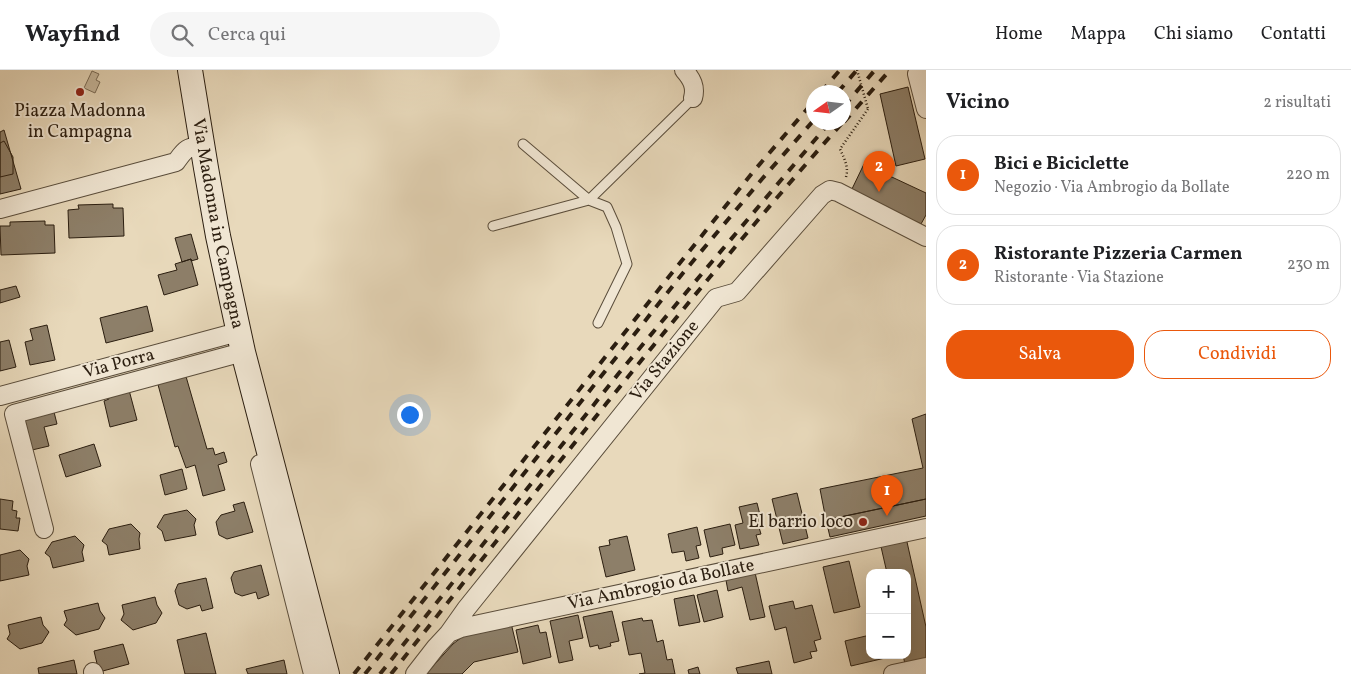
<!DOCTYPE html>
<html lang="it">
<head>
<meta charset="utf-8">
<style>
  :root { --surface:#fff; --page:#f6f6f6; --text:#202124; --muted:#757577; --line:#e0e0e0; --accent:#ea580c }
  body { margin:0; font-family:Vollkorn,serif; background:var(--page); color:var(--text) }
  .controls { position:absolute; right:15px; bottom:15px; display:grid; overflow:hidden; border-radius:10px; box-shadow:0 5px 20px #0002 }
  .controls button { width:45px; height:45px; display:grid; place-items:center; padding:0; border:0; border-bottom:1px solid var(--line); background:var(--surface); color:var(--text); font:25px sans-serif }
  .compass { position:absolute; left:806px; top:15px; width:45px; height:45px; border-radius:50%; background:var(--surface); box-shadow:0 5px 20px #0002; rotate:256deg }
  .you { position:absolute; left:409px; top:344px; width:18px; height:18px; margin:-12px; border:4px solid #fff; border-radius:50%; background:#1a73e8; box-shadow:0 0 0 8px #1a73e833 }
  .badge { display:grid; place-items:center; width:32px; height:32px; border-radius:50%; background:var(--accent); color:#fff; font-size:16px; font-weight:700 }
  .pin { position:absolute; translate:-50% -41px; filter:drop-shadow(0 1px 2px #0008) }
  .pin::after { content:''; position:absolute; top:26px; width:18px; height:15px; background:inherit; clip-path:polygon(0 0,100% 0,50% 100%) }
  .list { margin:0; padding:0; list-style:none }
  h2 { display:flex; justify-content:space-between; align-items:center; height:65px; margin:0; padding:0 20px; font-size:21px }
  h2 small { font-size:16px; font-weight:400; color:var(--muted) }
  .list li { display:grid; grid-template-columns:32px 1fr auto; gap:15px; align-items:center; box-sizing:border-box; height:80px; margin:0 10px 10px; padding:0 10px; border:1px solid var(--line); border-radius:20px }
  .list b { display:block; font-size:19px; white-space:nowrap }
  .list p { margin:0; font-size:16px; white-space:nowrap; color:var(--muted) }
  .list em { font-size:16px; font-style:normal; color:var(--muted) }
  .actions { display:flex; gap:10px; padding:15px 20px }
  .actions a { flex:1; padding:11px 0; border:1px solid var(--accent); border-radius:20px; text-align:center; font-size:18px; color:var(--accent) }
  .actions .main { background:var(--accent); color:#fff }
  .icon { flex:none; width:28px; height:28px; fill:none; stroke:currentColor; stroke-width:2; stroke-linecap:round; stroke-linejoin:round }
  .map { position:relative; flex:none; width:926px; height:604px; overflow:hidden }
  header { display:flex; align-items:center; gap:30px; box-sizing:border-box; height:70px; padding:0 25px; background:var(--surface); border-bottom:1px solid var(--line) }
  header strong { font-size:24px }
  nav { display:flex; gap:28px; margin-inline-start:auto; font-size:18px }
  .search { width:350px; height:45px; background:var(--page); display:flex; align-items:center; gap:12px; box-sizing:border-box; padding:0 18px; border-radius:28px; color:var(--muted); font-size:19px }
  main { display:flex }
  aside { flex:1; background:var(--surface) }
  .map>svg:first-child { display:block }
</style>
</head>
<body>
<header>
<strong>Wayfind</strong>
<div class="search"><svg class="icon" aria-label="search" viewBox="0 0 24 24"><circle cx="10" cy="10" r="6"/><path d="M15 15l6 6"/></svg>Cerca qui</div>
<nav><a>Home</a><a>Mappa</a><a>Chi siamo</a><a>Contatti</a></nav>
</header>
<main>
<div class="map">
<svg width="926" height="604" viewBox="0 0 926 604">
  <rect width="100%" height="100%" fill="#e8d9bb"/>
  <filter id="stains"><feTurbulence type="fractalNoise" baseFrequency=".004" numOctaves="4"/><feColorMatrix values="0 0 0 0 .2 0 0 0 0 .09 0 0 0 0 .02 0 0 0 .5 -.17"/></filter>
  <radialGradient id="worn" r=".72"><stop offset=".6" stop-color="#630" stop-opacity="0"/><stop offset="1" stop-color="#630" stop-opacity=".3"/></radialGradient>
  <path fill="#c8b99e" stroke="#7a6c57" d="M92 1 99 4 96 10 100 12 95 23 84 18Z"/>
  <path fill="#8d7f69" stroke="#2b1e10" d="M908 17 925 89 896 96 880 24Z
    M4 60 21 119 0 124V62Z
    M4 71 13 87V104L0 107V73Z
    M864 94 926 123V145L921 154 851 121Z
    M113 134V138H123L124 166 69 168 68 140 79 139 78 135Z
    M45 151V155H54L55 183 1 185 0 156H10V152Z
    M191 164 198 189 191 191V189L182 192 175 168Z
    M191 189 198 215 164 225 158 205 177 200 175 194Z
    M16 216 20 227 0 233V220Z
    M147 236 153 261 106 273 100 248Z
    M47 255 55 290 30 295 25 272 33 270 30 259Z
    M9 270 16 297 0 301V272Z
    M185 303 207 379 213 378 215 385 224 382 227 392 218 395 225 420 203 426 195 395 186 398 178 376 175 377 157 311Z
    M129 320 137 350 110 357 104 331 109 329 108 326Z
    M53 338 57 354 44 357 49 376 32 380 24 346Z
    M926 344V429L826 450 820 419 923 398 912 349Z
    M94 374 101 396 66 407 59 385Z
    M182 399 187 419 165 425 160 405Z
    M797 423 808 468 783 474 772 429Z
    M0 429 13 431 12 440 17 441 16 448H20L18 461 0 459Z
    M926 429V446L830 467 826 450Z
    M244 432 253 462 227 469 219 465 216 452 221 445 235 441 233 435Z
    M757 433 762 453 758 454 761 464 756 465 759 475 740 479 735 455 743 453 739 437Z
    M187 440 196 449 194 455 196 465 165 471 162 461 157 457 164 445Z
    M131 454 140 463 139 469 140 479 109 485 107 475 102 471 109 459Z
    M730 454 735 475 722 478 723 484 710 487 704 460Z
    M697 457 701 475 696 476 699 488 686 491 684 481 672 483 668 464Z
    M905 463 926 557V589L905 594 903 585H907V503H887L879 468Z
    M75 466 84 475 82 482 84 491 53 498 50 487 45 483 52 472Z
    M627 466 635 500 606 507 599 477 610 475 609 470Z
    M20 480 29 489 27 496 29 505 0 511V485Z
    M849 491 860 537 834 543 823 497Z
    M261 495 269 525 258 529 256 522 242 526 235 523 231 508 234 502Z
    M754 498 765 547 750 550 742 517 728 521 725 505Z
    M206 508 213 538 202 541 200 535 187 539 179 535 175 521 178 514Z
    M717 520 723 547 704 552 697 525Z
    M694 525 700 552 679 556 674 529Z
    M155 527 157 535 162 543 156 553 133 560 121 550 124 544 122 535Z
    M793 531 795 539 812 535 821 569 814 571 817 581 810 582 812 588 794 593 786 557 775 560 769 536Z
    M98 533 100 541 105 548 99 559 76 565 64 555 67 550 64 541Z
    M612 541 619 571 610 573 611 576 599 579 598 575 590 577 583 547Z
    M578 545 583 568 569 571 573 590 559 593 550 551Z
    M41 547 43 555 49 562 42 573 20 579 7 569 10 564 8 555Z
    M642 548 643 551 652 550 657 572 663 570 667 590 672 589 675 604H639L645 603 641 583 629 585 622 552Z
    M511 553 518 582 474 592 462 604H426L453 574 466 564Z
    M538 555 540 563 546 562 551 587 523 594 516 560Z
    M206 563 216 604H185L177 570Z
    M870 565V585H898L851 596 845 571Z
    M123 574 129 594 99 602 94 581Z
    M74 590 77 604H39L38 598Z
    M284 590 287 604H248L246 599Z
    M769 591 772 604H738L736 598Z
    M698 597 700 604H689L688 600Z"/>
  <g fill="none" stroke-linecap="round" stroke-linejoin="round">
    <defs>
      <path id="lane" d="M523 74 589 130 607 137 616 157 627 194 598 253
        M493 156 589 130 693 28"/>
      <path id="street" d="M684 0C692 9 696 17 693 28
        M920 0 917 4 926 39
        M0 139 176 92C184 81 187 75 202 78
        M0 326 238 262
        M260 394 313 604
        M44 459 14 344 243 282
        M449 563 466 539 716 228 737 222 822 125 830 120 838 122 926 167
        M93 602 94 604
        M415 604 436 577 449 563 461 558 926 458
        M893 604 926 597"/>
      <g id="secondary">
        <path id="s1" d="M190 0 206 98 218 166 243 282 327 604"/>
      </g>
    </defs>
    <use href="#lane" stroke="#5a4d3b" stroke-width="11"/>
    <use href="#street" stroke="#5a4d3b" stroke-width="20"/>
    <use href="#secondary" stroke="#2b1e10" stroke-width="26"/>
    <path stroke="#2b1e10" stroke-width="2.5" stroke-dasharray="1 2.5" stroke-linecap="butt" d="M846 107C849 97 844 88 840 79L868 39"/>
    <use href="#lane" stroke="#f0e6d3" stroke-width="9"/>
    <use href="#street" stroke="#f0e6d3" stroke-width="18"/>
    <use href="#secondary" stroke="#f0e6d3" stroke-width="24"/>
    <path stroke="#2b1e10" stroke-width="4" stroke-dasharray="9 9" stroke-linecap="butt" d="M821 22 840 0
      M838 22 857 0
      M844 36 875 0
      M844 52 890 0
      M354 604 675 199 753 102 814 31
      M365 604 683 203 762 109 814 50
      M380 604 619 303 694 213 830 52
      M391 604C539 418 685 230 843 52"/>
    <path stroke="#2b1e10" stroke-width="2.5" stroke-dasharray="1 2.5" stroke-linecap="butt" d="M857 0 868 39"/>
  </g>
  <g fill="#8f2418" stroke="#f0e6d3" stroke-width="2">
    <circle cx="80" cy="22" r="5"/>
    <circle cx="863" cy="452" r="5"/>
  </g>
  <g text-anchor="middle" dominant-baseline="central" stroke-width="4" stroke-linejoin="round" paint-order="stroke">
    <g font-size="18" fill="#2b1e10" stroke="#f0e6d3">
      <text x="80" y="41">Piazza Madonna<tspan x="80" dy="21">in Campagna</tspan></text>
      <text x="853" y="452" text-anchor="end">El barrio loco</text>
    </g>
    <g font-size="18" fill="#2b1e10" stroke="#f0e6d3">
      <text stroke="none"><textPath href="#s1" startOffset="156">Via Madonna in Campagna</textPath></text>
      <text transform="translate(665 291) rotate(-51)">Via Stazione</text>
      <text transform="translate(119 294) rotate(-15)">Via Porra</text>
      <text transform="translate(661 515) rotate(-12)">Via Ambrogio da Bollate</text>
    </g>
  </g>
  <rect width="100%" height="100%" filter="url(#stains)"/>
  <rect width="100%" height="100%" fill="url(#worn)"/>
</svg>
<div class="controls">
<button>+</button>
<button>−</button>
</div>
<svg class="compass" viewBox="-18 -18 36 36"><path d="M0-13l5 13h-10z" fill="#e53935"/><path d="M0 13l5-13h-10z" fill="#757577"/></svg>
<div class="you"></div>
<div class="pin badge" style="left:887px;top:446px">1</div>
<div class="pin badge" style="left:879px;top:122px">2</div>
</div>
<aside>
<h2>Vicino<small>2 risultati</small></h2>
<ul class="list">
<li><span class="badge">1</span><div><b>Bici e Biciclette</b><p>Negozio · Via Ambrogio da Bollate</p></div><em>220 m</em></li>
<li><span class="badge">2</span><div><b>Ristorante Pizzeria Carmen</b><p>Ristorante · Via Stazione</p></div><em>230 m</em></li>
</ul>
<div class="actions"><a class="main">Salva</a><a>Condividi</a></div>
</aside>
</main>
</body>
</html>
